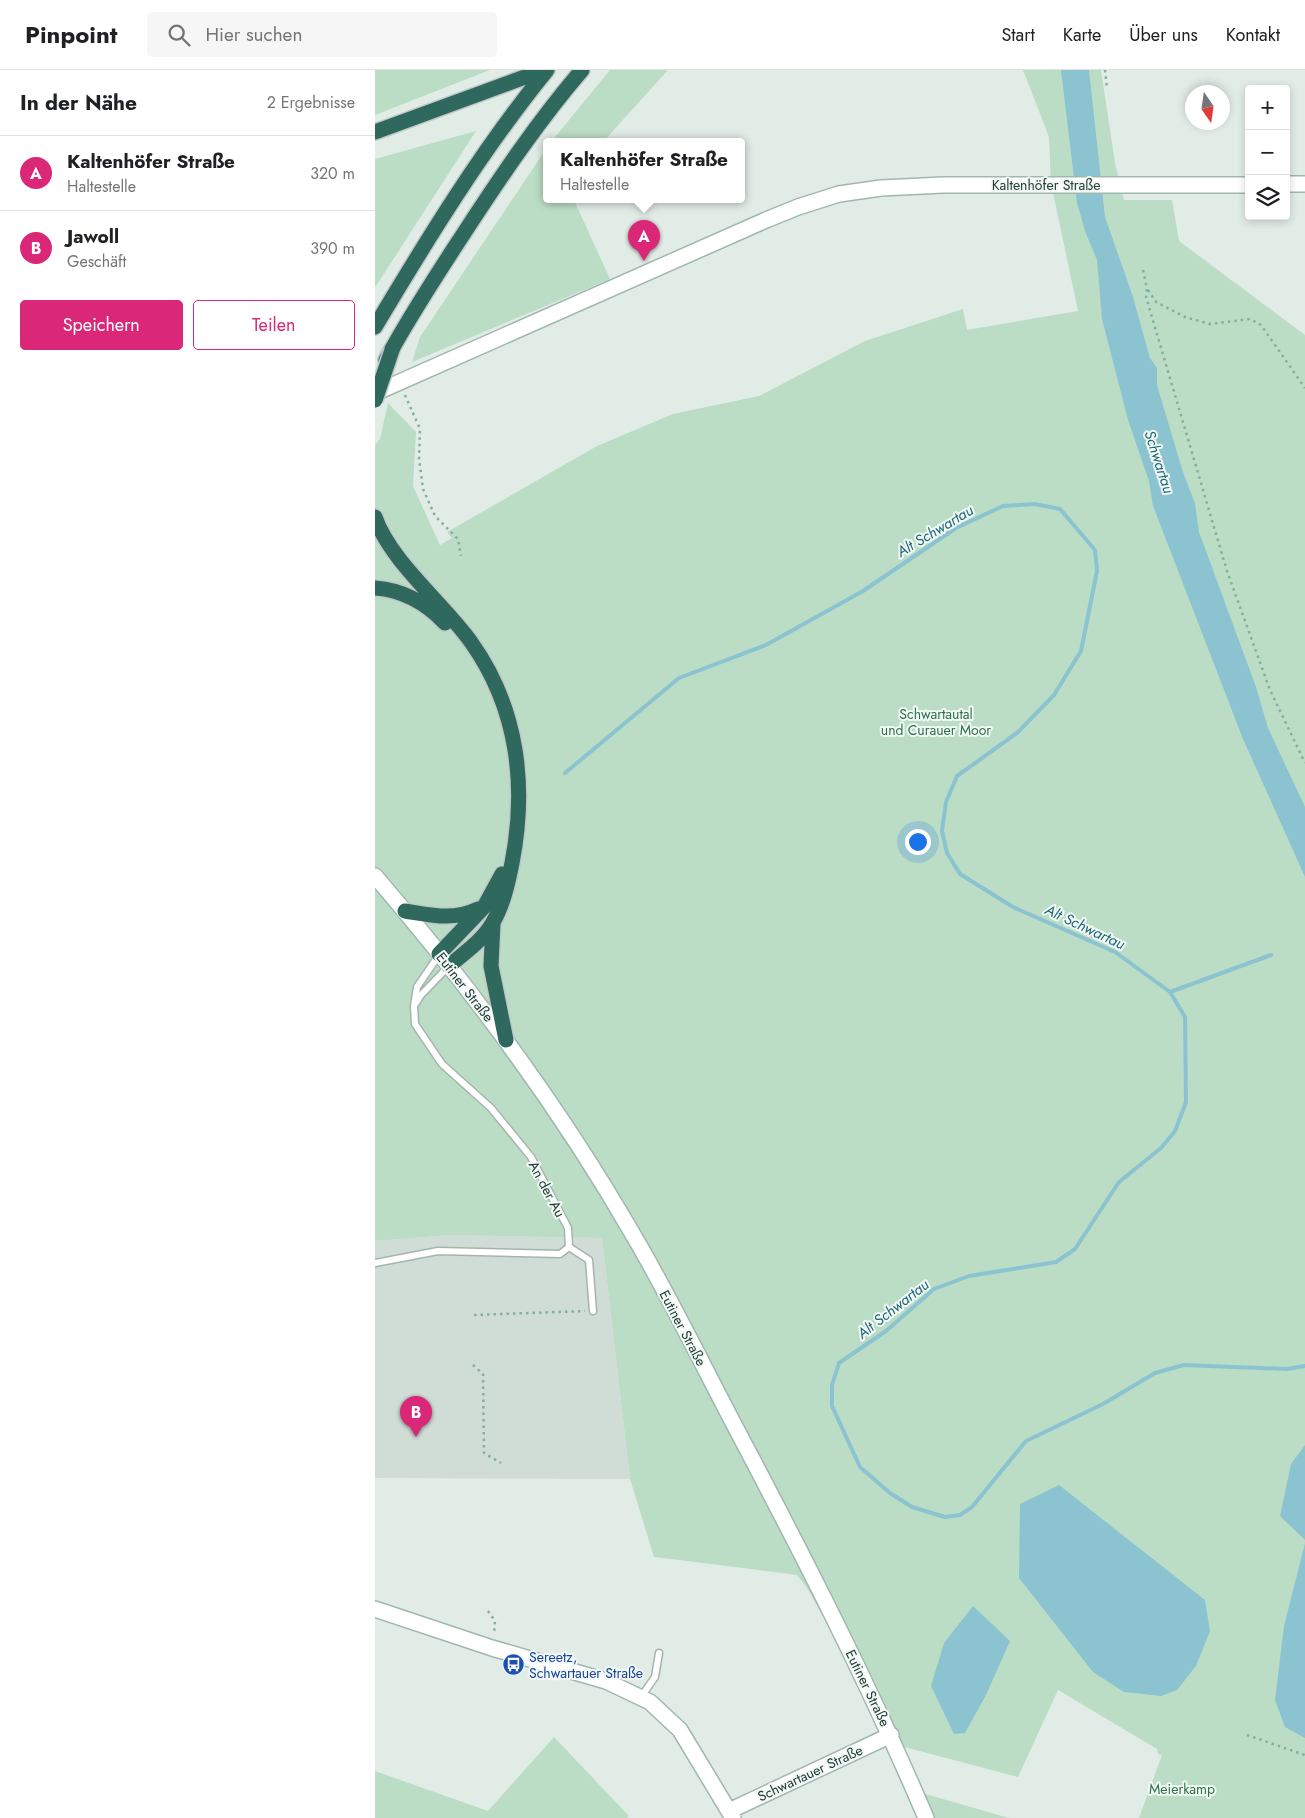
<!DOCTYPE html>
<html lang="de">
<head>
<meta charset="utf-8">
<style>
  :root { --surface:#fff; --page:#f6f6f6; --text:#202124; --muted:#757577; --line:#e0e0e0; --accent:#db2777 }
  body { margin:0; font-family:Jost,sans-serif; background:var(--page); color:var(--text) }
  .controls { position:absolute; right:15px; top:15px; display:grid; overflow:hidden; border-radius:5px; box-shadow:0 2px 8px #0003 }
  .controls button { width:45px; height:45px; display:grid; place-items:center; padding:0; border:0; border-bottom:1px solid var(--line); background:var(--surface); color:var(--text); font:25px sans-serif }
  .compass { position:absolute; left:810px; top:15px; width:45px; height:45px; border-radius:50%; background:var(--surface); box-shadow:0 2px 8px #0003; rotate:167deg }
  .you { position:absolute; left:542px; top:771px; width:18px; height:18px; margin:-12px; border:4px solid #fff; border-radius:50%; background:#1a73e8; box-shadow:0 0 0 8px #1a73e833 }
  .badge { display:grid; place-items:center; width:32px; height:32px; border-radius:50%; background:var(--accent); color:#fff; font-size:16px; font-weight:700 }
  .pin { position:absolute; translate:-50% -41px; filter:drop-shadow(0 1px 2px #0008) }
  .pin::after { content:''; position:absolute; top:26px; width:18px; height:15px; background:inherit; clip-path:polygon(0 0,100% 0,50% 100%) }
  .popup { position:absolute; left:168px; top:68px; width:202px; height:65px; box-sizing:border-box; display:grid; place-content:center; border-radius:5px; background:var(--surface); filter:drop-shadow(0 1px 4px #0005); font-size:16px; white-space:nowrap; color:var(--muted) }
  .popup b { font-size:19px; color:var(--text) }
  .popup::after { content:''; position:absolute; left:50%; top:100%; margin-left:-10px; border:10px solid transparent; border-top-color:var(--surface) }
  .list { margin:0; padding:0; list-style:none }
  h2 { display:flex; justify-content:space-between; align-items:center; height:65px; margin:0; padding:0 20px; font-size:21px }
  h2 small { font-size:16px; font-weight:400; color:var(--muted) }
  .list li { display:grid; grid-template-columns:32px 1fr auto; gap:15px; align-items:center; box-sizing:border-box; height:75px; padding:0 20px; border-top:1px solid var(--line) }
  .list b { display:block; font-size:19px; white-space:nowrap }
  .list p { margin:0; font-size:16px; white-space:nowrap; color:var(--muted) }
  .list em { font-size:16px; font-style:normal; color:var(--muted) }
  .actions { display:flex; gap:10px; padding:15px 20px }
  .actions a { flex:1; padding:11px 0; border:1px solid var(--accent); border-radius:5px; text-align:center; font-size:18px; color:var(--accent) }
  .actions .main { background:var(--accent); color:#fff }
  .icon { flex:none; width:28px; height:28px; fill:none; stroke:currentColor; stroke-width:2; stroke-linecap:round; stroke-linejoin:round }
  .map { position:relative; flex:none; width:930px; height:1748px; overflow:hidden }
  header { display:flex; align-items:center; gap:30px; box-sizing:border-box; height:70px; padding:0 25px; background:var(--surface); border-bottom:1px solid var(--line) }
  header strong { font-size:24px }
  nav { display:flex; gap:28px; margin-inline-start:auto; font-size:18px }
  .search { width:350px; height:45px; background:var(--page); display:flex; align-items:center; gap:12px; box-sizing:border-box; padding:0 18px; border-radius:5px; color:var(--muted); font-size:19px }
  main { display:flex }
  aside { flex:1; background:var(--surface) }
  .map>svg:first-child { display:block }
</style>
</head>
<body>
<header>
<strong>Pinpoint</strong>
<div class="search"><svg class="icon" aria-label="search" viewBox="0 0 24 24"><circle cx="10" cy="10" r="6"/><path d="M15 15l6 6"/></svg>Hier suchen</div>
<nav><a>Start</a><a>Karte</a><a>Über uns</a><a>Kontakt</a></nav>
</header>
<main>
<aside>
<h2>In der Nähe<small>2 Ergebnisse</small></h2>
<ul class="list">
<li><span class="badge">A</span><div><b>Kaltenhöfer Straße</b><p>Haltestelle</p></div><em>320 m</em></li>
<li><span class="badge">B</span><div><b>Jawoll</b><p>Geschäft</p></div><em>390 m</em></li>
</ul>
<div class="actions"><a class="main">Speichern</a><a>Teilen</a></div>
</aside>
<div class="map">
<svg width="930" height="1748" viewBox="0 0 930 1748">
  <rect width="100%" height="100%" fill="#e2ece7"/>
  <path fill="#d0dcd6" d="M74 1165 227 1168 255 1409 0 1408V1171Z"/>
  <path fill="#bbddc5" d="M0 0H115L0 45Z
    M235 0H293L228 72H176Z
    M648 0H726L740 93 749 130H797L804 171 930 265V1748H764L787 1685 783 1684 782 1679 683 1620 643 1707 518 1674 434 1521 422 1505 279 1487 255 1409 227 1168 74 1165 0 1171V375L5 369 13 333 41 362 38 416 65 475 77 468 72 462 222 376 298 344 384 326 490 271 588 239 592 260 703 241 676 113 674 67Z
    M101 61 3 213 0 217V89Z
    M171 79 172 130H199L235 209 37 292 45 267Z
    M179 1667 254 1746 252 1748H0V1701L113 1741Z
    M540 1721 634 1748H551Z"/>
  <path fill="#8bc4d0" d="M686 0H714L730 147 758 227 775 288 782 298V315L807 399 820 434 824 462 881 617 893 658 930 737V807L868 669 778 436 774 411 753 350 727 249 722 190 710 161 702 133Z
    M930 1375V1470L905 1446 916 1394Z
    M684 1415 830 1530 835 1561 821 1596 802 1620 786 1626 749 1622 718 1602 644 1508 645 1434Z
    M930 1473V1668L910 1657 900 1630 909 1556Z
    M598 1536 635 1571 611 1625 590 1663 579 1664 556 1616 569 1573Z"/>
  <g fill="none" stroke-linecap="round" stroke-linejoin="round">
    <path stroke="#8bc4d0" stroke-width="4" d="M190 703 304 608 391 575 488 521 581 458 628 436 660 434 685 439 720 480 722 501 706 581 679 625 642 663 582 706 571 732 567 761 572 783 585 804 638 837 740 882 795 922 810 947 811 1032 800 1061 786 1078 744 1112 700 1179 681 1192 594 1206 559 1219 511 1261 464 1293 457 1315V1336L485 1397 515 1423 537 1437 570 1447 585 1445 597 1437 651 1371 728 1334 780 1303 809 1295 912 1299 930 1296
      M795 922 896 885"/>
    <defs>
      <path id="lane" d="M41 933 46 925 74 896
        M194 1177 214 1190 218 1241
        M0 1193 63 1181 185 1184 194 1177 193 1158 156 1087 116 1038 67 994 40 954 39 936 42 917 64 885
        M266 1627 280 1607 284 1583"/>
      <path id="secondary" d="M911 114H930
        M0 323 391 150 423 137 464 124 506 118 568 115H874
        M0 806C97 919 186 1039 260 1168 297 1231 329 1298 363 1362 430 1489 495 1616 551 1748
        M0 1539 117 1578 231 1611 275 1632 305 1660 358 1748
        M354 1741 516 1665"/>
      <path id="highway" d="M0 62 169 0
        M0 257C53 168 107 80 172 0
        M11 290C35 245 63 203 91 160 127 105 164 50 207 0
        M0 447C15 491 69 534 96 572 143 638 152 716 137 793 133 813 128 836 117 854 107 871 89 883 74 896
        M0 518C28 520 51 533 70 553
        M30 841C56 845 78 851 103 839
        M118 853 116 896 131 970
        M64 884 109 837 127 804"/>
    </defs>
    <use href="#lane" stroke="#a5b4ae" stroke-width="9"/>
    <use href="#secondary" stroke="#a0b7b0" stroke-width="18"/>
    <use href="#highway" stroke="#c1c8c7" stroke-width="18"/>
    <path stroke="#83afa2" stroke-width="2.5" stroke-dasharray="2.5 4" stroke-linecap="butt" d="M730 0 732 19
      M768 200 772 219 771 227 852 501 895 620 930 693
      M773 220 781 232 810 247 835 254 875 249 886 255 930 318
      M30 325 45 359 44 389 48 419 60 446 83 469 86 486
      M99 1245 210 1241
      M98 1295 108 1304 109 1383 126 1393
      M113 1541 120 1551 119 1564
      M872 1665 930 1685"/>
    <use href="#lane" stroke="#fff" stroke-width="6"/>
    <use href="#secondary" stroke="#fff" stroke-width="15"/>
    <use href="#highway" stroke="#2f685d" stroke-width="15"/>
    <defs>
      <path id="highway-bridge" d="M0 330 17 280"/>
    </defs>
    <use href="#highway-bridge" stroke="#c1c8c7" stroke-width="18" stroke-linecap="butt"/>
    <use href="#highway-bridge" stroke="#2f685d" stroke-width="15"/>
  </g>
  <defs>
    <symbol id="bus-disc" viewBox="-11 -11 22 22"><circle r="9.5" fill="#1a4fb4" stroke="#f2f8f5"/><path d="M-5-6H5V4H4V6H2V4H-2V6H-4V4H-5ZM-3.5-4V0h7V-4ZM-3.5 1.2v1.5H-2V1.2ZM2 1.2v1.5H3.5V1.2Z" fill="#fff"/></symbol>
  </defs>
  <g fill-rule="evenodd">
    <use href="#bus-disc" x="126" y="1582" width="25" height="25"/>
  </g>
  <g text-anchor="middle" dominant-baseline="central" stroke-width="4" stroke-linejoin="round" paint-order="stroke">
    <g font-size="14" fill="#223c36" stroke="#f2f8f5">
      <text x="671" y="115">Kaltenhöfer Straße</text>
      <text transform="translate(90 917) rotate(52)">Eutiner Straße</text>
      <text transform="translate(172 1119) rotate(62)">An der Au</text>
      <text transform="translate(308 1258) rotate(62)">Eutiner Straße</text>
      <text transform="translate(493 1618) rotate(64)">Eutiner Straße</text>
      <text transform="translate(435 1703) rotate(-25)">Schwartauer Straße</text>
    </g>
    <g font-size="14" fill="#2d7349" stroke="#f2f8f5">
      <text x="561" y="644">Schwartautal<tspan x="561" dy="16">und Curauer Moor</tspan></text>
      <text x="807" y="1719">Meierkamp</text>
    </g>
    <g font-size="14" fill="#164399" stroke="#f2f8f5" text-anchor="start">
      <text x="154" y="1587">Sereetz,<tspan x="154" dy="16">Schwartauer Straße</tspan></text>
    </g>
    <g font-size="15" font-style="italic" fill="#1d6777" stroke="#f2f8f5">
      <text transform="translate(784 392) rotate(72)">Schwartau</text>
      <text transform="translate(560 461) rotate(-31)">Alt Schwartau</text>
      <text transform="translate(710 857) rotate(25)">Alt Schwartau</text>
      <text transform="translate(518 1239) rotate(-38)">Alt Schwartau</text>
    </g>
  </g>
</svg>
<div class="controls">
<button>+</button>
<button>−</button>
<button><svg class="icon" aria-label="layers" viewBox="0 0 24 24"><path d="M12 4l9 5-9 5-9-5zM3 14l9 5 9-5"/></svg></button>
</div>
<svg class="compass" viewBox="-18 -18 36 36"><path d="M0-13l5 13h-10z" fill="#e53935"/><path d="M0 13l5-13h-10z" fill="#757577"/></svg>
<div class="you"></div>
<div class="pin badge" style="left:269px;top:191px">A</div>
<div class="popup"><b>Kaltenhöfer Straße</b>Haltestelle</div>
<div class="pin badge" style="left:41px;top:1367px">B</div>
</div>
</main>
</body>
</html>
